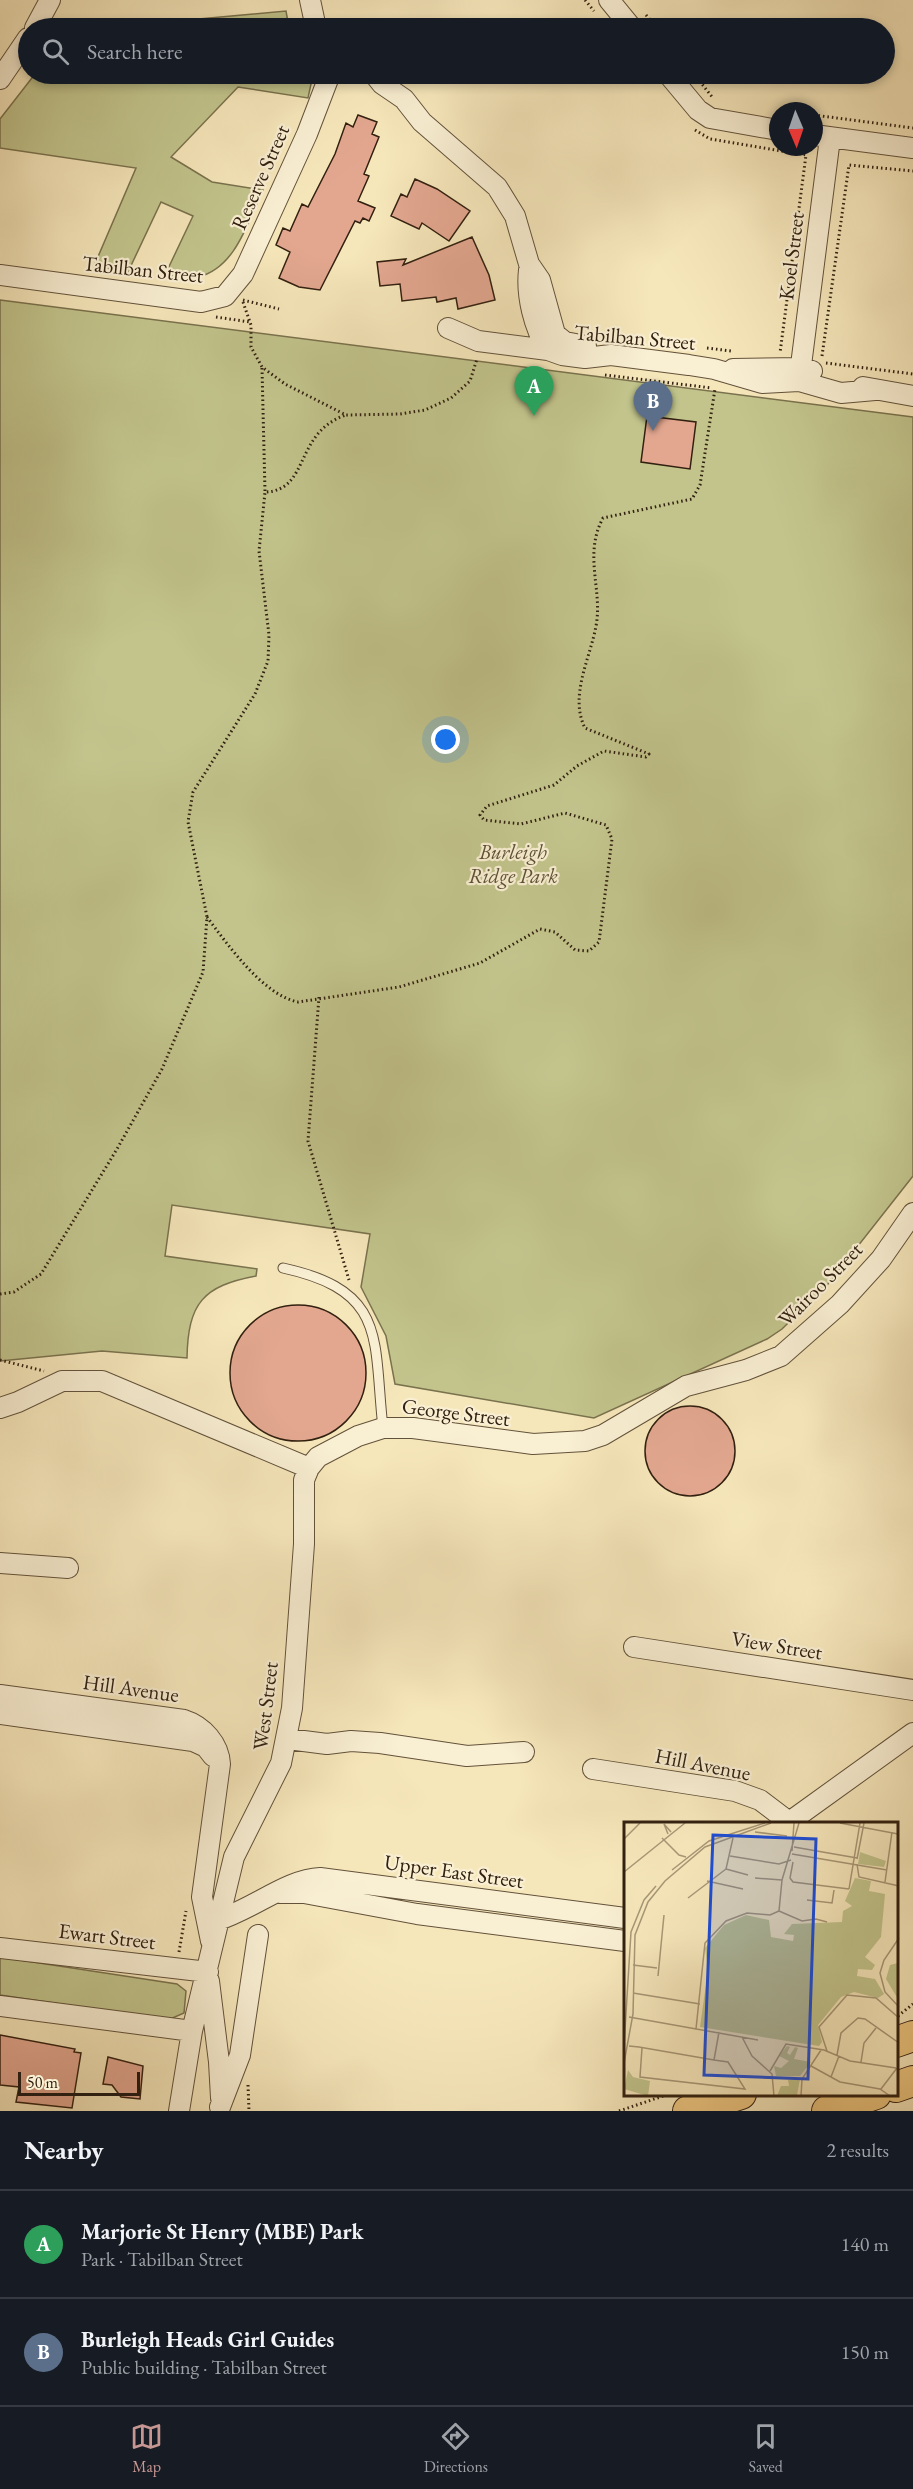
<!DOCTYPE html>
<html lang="en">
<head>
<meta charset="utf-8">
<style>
  :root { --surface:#171b24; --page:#20242c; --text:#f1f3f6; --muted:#9ea1a6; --line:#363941; --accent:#c59692 }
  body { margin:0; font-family:"EB Garamond",serif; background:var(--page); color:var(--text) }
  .compass { position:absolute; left:769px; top:102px; width:54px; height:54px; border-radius:50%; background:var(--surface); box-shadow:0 3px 9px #0003; rotate:178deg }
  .scale { position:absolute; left:18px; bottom:15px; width:122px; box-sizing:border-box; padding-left:6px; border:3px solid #322010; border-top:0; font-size:16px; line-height:21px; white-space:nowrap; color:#322010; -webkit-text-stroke:4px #f9efd3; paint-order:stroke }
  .you { position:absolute; left:446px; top:740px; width:21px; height:21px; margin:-15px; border:4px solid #fff; border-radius:50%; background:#1a73e8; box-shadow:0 0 0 9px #1a73e833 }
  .badge { display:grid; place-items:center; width:39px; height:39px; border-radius:50%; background:var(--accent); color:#fff; font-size:20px; font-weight:700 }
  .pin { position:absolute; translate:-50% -50px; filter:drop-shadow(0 2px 3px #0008) }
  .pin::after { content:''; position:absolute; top:32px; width:21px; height:18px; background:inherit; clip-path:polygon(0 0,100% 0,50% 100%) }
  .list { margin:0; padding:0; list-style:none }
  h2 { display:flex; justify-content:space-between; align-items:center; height:78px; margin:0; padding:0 24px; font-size:26px }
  h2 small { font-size:20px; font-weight:400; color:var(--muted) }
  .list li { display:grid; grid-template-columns:39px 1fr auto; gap:18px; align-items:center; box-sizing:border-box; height:108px; padding:0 24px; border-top:2px solid var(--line) }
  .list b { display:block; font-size:22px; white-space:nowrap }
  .list p { margin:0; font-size:20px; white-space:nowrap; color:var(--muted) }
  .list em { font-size:20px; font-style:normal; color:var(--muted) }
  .icon { flex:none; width:33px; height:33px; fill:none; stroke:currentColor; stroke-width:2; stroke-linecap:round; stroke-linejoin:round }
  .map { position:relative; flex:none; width:913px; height:2111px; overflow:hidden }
  .search { position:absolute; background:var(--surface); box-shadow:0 3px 9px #0003; left:18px; right:18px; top:18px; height:66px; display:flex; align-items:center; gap:15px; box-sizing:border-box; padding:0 21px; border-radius:33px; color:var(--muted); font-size:22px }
  .sheet { height:294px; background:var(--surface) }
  nav { display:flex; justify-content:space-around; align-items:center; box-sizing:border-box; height:84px; border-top:2px solid var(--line); background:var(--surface); font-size:16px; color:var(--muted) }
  nav a { display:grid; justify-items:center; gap:3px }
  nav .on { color:var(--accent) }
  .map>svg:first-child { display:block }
</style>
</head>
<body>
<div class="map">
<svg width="913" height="2111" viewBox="0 0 913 2111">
  <rect width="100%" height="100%" fill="#f6e7bb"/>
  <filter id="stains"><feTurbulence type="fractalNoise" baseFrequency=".00333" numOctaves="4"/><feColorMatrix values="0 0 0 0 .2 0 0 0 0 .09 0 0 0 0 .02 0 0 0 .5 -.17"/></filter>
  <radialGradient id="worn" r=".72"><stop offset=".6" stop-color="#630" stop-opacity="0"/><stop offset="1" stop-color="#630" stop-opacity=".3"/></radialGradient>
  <path fill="#c2c48c" stroke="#7a724e" stroke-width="1.5" d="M286 11 289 28H184L188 20Z
    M35 74H307L311 84 308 98 238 87 171 157 212 182 263 190C248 221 236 268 198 277 188 280 175 276 165 275L193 216 161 202 128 272 94 266 136 168 0 148V119Z
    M0 300 913 417V1176L828 1284 782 1329 767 1339 594 1418 395 1384 386 1336 361 1287 370 1234 172 1205 165 1256 257 1269 256 1276C203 1286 188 1303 187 1358L102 1351 0 1361Z
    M0 1957 177 1984 186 1991 184 2013 168 2020 0 1995Z"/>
  <path fill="#e3a790" stroke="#322010" stroke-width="1.5" d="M358 115 377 122 372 134 379 137 364 174 369 176 358 201 375 208 369 221 363 218 360 223 355 221 320 290 299 287 279 278 290 252 276 245 283 228 290 231 302 204 308 207 335 154 346 123 353 127Z
    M415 179 437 189 470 211 449 241 422 223 419 229 391 216 401 194 407 197Z
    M472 237 489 275 495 300 458 309 456 298 437 302 436 297 402 301 400 284 380 286 377 262 406 259 403 265Z
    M647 416 696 422 690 469 641 462Z
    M230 1373a68 68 0 1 1 136 0a68 68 0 1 1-136 0Z
    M645 1451a45 45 0 1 1 90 0a45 45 0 1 1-90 0Z
    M0 2035 75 2049 74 2052 81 2053 72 2108 16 2102 19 2087 0 2085Z
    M108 2057 143 2066 140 2099 121 2097 112 2085 103 2084Z"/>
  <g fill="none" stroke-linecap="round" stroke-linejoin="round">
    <defs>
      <path id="service" d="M283 1268C388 1291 373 1339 383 1428"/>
      <path id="minor" d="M310 0 316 28
        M609 0 632 28
        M35 28 50 0
        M374 74 382 84 404 99 422 122 497 187 515 216 529 264 540 280 555 334 565 342 586 346
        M668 74 698 110 710 118 778 130
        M0 79 28 38
        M814 135 913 148
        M529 270C526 296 534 328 548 350
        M0 275 201 302 225 296 243 274 307 134 330 74
        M448 328 478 341 548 350 562 355 585 358 611 355 689 365 714 369 762 383 799 381 841 393 875 390
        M733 369 801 368 812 371
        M799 381 830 138
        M863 387 913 396
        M0 1408 18 1402 62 1381H102L309 1468
        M0 1563 68 1568
        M634 1647 913 1690
        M0 1695 184 1720C203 1726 219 1744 220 1764L202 1897 211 1941
        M0 1714 193 1741 206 1747 213 1756
        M288 1739 327 1744 351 1741 380 1743 467 1756 524 1752
        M593 1769 735 1791 760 1800 789 1822
        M788 1823 913 1733
        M280 1893H304L417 1914 625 1941
        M218 1920C253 1909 288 1879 320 1878L625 1918
        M0 1948 208 1972
        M209 1981 219 2062 221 2098
        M0 2006 192 2031
        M220 2107 240 2055 258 1935
        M179 2111 192 2031 234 1857 281 1763 292 1708 304 1544V1480L309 1468 318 1457 358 1436 383 1428H413L533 1444 585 1441 603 1435 686 1386 746 1370 781 1356 840 1304 881 1259 913 1213"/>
      <path id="primary" d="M896 2042 913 2036
        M896 2087 913 2081
        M688 2111 741 2094
        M827 2111 876 2094"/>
    </defs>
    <use href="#service" stroke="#63523b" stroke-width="11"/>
    <use href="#minor" stroke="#63523b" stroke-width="22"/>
    <use href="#primary" stroke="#322010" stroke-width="32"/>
    <path stroke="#322010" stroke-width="3" stroke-dasharray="1.5 3" stroke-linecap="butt" d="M585 0 594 11
      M646 15 657 28
      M694 74 713 98
      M814 115 913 128
      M695 130 710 139 806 155 780 353
      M243 300 279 309
      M243 302 251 325V347L262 367 285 384 346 415 400 414 425 410 451 398 470 381 477 359
      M216 317 250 322
      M707 348 731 351
      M822 356 849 165 913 171
      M826 363 913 374
      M262 368 265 492
      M605 375 712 388
      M207 917C228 945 263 995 298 1002L399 987 480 963 540 929 555 932 575 950 589 951 599 942 612 839 606 825 565 813 521 824 484 820 480 815 487 806 554 785 577 766 604 751 646 757 649 754 585 728C569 696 590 659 596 626 603 590 583 555 603 518L692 499 700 485 715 389
      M319 997 308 1141 349 1280
      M0 1294 14 1292 41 1274 117 1149 162 1069 203 972 207 917 188 822 193 792 255 694 268 661 269 635 259 551 265 492C310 491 294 432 346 415
      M0 1360 44 1371
      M179 1952 186 1911
      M898 2016 913 2004
      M248 2085 249 2111
      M619 2111 669 2094"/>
    <use href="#service" stroke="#f9efd3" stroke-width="9"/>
    <use href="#minor" stroke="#f9efd3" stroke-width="20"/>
    <use href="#primary" stroke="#ebc47e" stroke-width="30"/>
  </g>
  <g text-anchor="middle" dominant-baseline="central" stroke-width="4.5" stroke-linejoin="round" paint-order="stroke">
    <g font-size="21" fill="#322010" stroke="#f9efd3">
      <text transform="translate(260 177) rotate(-66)">Reserve Street</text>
      <text transform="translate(791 256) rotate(-83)">Koel Street</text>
      <text transform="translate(143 269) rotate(6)">Tabilban Street</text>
      <text transform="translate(635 337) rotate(5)">Tabilban Street</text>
      <text transform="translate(820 1284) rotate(-45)">Wairoo Street</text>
      <text transform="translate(456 1412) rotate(7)">George Street</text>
      <text transform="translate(777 1645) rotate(9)">View Street</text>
      <text transform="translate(131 1688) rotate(8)">Hill Avenue</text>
      <text transform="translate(265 1706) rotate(-83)">West Street</text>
      <text transform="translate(703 1764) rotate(11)">Hill Avenue</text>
      <text transform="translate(454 1871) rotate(8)">Upper East Street</text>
      <text transform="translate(107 1936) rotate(7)">Ewart Street</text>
    </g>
    <g font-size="21" font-style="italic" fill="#5d5135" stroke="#f9efd3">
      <text x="513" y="851">Burleigh<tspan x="513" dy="24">Ridge Park</tspan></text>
    </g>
  </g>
  <g transform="translate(624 1822)">
    <rect width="274" height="274" fill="#f6e7bb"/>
    <path d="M236 30 262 39 260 45 234 42ZM231 56 247 59 245 69 261 72 257 115 241 135 251 143 248 148 234 147 233 154 251 157 260 172 254 176 230 170 217 175 194 203 198 220 195 224 76 205 84 148 81 126 100 103 122 93 145 98 147 115 169 119 170 113 160 112 168 102 218 100 219 89 228 84 221 79ZM274 141H275L274 177 262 157 266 143ZM163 224 166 225 163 231 166 233 171 225 174 226 170 237 187 240 176 254H152L150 244 157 246 165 239 155 234ZM4 248 9 255 26 259 24 274 0 267ZM176 257 173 273 153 274 157 264H165L164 258Z" fill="#c2c48c"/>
    <path fill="none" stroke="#a89777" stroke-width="1.5" d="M216 1 274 12M131 10 163 14M44 12 40 2 47 10M38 16 55 33 62 35M0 17 16 1M170 25 233 36M168 29 170 1M168 32 263 48M106 34 155 42 167 38M233 37 240 1M169 40 166 56 169 60 225 67M233 42 235 55 275 64M102 47 109 16M102 47 124 53M48 48 85 19 141 1M0 50 61 1M131 56 158 58M83 59 119 67M261 60 268 10M225 67 236 1M64 76 102 47M183 78 208 81 210 68M155 89 158 58 175 1M155 89 178 99 192 97 203 100M275 116 260 138 256 151 261 170 275 185M9 143 33 146M34 154 40 93M9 171 76 182M5 195 134 218M72 207 81 121 102 99 123 91 146 93 155 89M118 215 128 234 148 252 150 274M0 224 7 110 20 78 32 64M5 224 15 225 90 238 104 240 121 267 16 255 18 226M203 229 195 205 223 173 252 176 275 196M213 233 217 211 234 196 241 197 275 221M90 238 95 210M237 240 240 221 252 206M0 241 9 192 11 113 24 80 41 59 81 25 147 1M187 244 216 260 256 267 266 274M146 249 162 222 200 228 226 239 272 246M207 255 215 234M257 267 273 246M177 274 178 257 197 228"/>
    <path fill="#1d4ed8" fill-opacity="0.15" stroke="#1d4ed8" stroke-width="3" d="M89 13 192 17 184 257 80 253Z"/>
    <rect width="274" height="274" fill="none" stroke="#322010" stroke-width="3"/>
  </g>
  <rect width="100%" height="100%" filter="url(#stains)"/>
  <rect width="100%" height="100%" fill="url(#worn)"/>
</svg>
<svg class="compass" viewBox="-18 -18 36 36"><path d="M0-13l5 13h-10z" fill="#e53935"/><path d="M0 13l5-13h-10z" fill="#9ea1a6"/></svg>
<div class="scale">50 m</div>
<div class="you"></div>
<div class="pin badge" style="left:534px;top:416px;background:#2e9e5b">A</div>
<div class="pin badge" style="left:653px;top:431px;background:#5c6f8a">B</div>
<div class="search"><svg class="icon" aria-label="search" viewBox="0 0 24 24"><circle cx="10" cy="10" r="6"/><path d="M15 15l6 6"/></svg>Search here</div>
</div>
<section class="sheet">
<h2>Nearby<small>2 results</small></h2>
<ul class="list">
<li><span class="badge" style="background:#2e9e5b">A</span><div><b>Marjorie St Henry (MBE) Park</b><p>Park · Tabilban Street</p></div><em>140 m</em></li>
<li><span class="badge" style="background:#5c6f8a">B</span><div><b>Burleigh Heads Girl Guides</b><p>Public building · Tabilban Street</p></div><em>150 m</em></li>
</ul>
</section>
<nav>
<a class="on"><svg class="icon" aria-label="map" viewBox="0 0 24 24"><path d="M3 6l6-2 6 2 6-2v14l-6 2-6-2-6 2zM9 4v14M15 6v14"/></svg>Map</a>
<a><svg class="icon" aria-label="directions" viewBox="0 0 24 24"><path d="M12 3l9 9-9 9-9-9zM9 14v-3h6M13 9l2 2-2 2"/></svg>Directions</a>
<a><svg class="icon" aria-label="saved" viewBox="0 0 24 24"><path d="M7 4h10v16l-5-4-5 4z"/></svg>Saved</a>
</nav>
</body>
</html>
